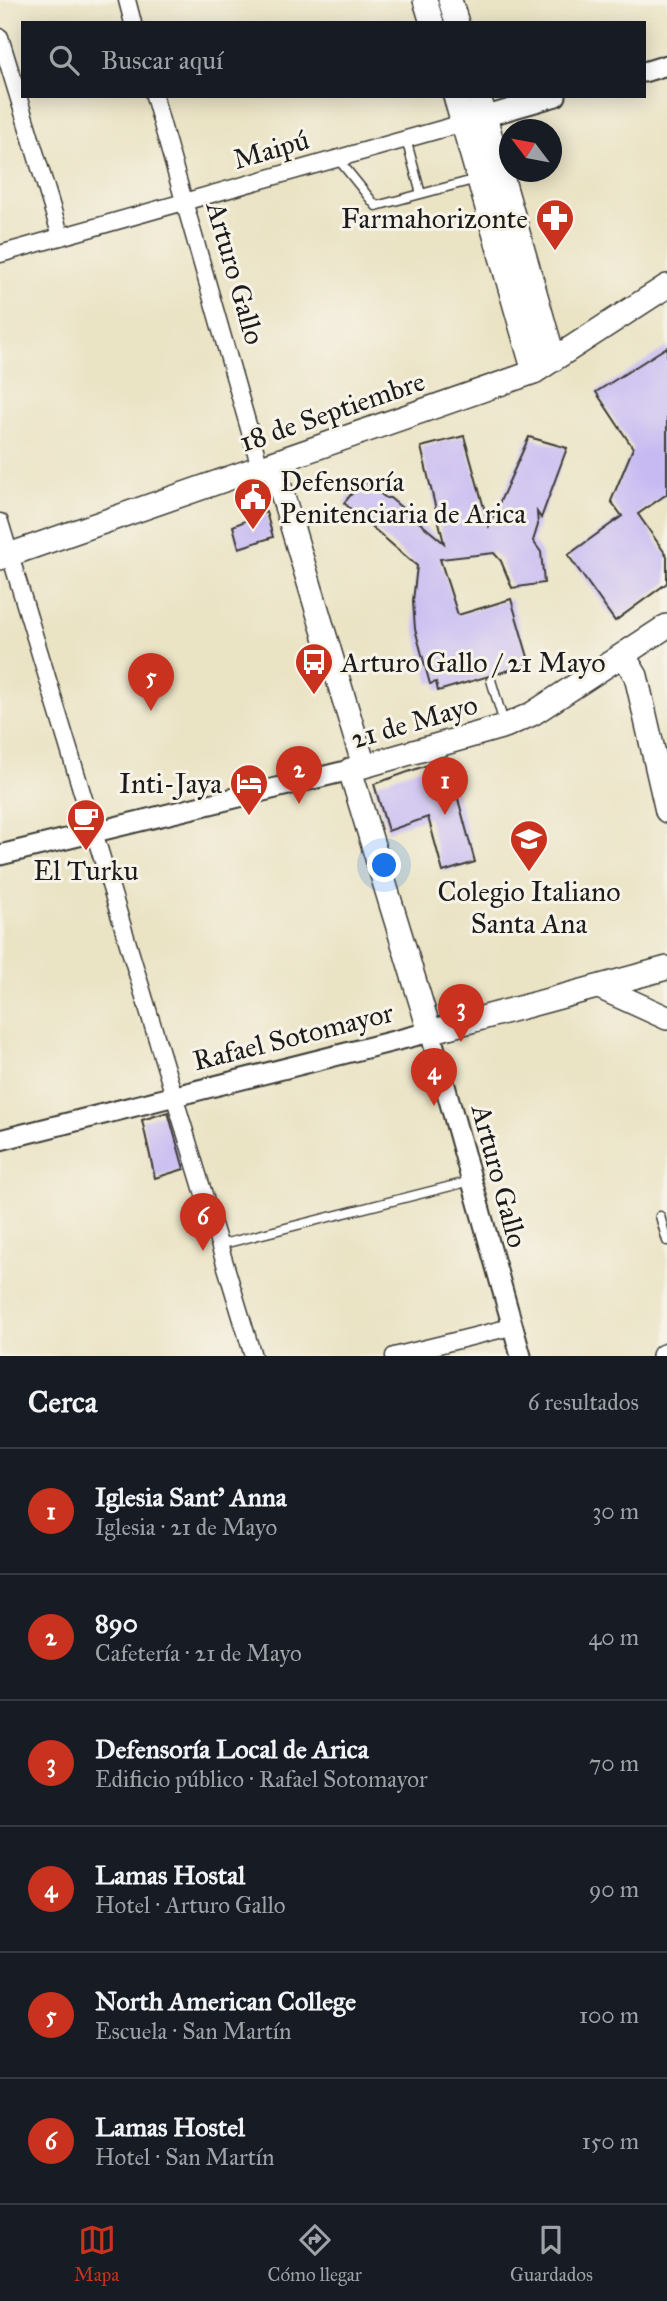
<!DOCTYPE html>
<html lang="es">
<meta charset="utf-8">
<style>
body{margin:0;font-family:"IM FELL Great Primer",serif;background:#242831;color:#f1f3f6}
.compass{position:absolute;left:499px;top:119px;width:63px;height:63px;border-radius:50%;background:#171b24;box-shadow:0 4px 18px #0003;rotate:302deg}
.you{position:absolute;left:385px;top:866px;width:24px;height:24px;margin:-18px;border:5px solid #fff;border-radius:50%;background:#1a73e8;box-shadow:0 0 0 10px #1a73e833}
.badge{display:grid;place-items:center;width:46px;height:46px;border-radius:50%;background:#c8321e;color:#fff;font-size:23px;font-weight:700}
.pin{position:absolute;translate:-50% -58px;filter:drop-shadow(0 2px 4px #0008)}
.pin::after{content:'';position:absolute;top:37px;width:24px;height:21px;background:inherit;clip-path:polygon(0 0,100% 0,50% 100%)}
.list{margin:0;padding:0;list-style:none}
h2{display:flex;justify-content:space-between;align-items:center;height:91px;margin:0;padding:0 28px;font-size:30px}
h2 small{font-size:23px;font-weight:400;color:#9ea1a6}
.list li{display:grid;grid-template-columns:46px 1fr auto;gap:21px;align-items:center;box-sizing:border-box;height:126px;padding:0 28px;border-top:2px solid #363941}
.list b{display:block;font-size:26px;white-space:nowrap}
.list p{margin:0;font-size:23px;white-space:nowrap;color:#9ea1a6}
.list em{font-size:23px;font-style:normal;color:#9ea1a6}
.icon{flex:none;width:38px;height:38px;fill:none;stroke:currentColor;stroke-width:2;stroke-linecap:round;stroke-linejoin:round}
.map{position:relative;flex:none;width:667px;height:1356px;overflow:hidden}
.search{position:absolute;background:#171b24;box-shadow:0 4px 18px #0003;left:21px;right:21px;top:21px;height:77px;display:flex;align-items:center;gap:18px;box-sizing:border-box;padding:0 24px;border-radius:0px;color:#9ea1a6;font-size:26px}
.sheet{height:847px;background:#171b24}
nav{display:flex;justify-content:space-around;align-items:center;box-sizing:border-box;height:98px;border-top:2px solid #363941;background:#171b24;font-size:19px;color:#9ea1a6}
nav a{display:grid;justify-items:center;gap:4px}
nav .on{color:#c8321e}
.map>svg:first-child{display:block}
.building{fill:#c7baf3}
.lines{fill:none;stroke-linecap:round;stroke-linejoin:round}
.service-casing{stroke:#3b3a35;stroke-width:11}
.minor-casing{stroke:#3b3a35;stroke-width:19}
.tertiary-casing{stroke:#3b3a35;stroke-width:23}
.secondary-casing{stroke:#3b3a35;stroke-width:26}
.service{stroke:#fff;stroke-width:8}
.minor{stroke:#fff;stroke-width:16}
.tertiary{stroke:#fff;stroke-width:19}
.secondary{stroke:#fff;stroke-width:23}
.labels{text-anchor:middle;stroke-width:6;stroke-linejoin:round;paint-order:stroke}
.street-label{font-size:28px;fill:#1c1c1c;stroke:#f7f3e8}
.poi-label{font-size:28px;fill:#1c1c1c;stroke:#f7f3e8;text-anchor:end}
</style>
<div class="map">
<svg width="667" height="1356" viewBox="0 0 667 1356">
<rect width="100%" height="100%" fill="#f7f3e8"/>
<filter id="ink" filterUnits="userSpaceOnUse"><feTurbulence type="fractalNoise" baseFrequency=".0143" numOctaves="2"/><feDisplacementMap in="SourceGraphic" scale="14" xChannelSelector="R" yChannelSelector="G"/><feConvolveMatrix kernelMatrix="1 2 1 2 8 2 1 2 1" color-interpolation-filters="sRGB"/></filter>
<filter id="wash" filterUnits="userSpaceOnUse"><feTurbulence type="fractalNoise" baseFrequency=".00686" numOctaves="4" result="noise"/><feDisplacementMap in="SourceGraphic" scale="28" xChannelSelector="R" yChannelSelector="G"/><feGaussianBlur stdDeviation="1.57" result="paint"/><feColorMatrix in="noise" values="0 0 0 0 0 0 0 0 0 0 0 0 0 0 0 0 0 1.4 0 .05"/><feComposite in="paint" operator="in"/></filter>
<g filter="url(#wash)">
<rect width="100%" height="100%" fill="#eae3c4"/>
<g id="blocks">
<path class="building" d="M667 347V494L638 514 667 556V583L615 621 568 555 622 516 611 501 633 448 596 392Z
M464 436 489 526 529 437 567 448 541 518 537 512 538 525 533 541 541 552 544 583 512 588 501 561 494 553 440 559 458 615 511 599 530 664 438 691 436 682 430 684 415 629 413 601 417 566 344 503 363 480 386 498H390L444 543 421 447Z
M266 512 273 537 239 548 233 526Z
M447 758 475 862 443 872 428 817 388 831 374 784Z
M168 1112 184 1169 155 1178 142 1120Z"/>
</g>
</g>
<g filter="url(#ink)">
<use href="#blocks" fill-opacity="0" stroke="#3b3a35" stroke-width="2"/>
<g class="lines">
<defs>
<path id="service" d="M406 139 421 194
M338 159 376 206 477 179
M491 680 504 723
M660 1216 667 1241
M219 1245 471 1181"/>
<path id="minor" d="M127 0 133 23
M0 37 61 237
M154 96 260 467
M0 254 463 123
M0 522 253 1356
M394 1356 511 1327"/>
<path id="tertiary" d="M644 72 667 65
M473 120 556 96
M0 855 350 770
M0 1140 430 1032 521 1356"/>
<path id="secondary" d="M425 0 432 23
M450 0 457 23
M455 96 534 372
M479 96 554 359
M273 463 364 766
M0 558 534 372 667 286
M667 626 532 714 505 726 350 770 430 1032 667 968
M624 656 636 676 667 811
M599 987 667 1018
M664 1356 667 1355"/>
</defs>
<use href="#service" class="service-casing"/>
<use href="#minor" class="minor-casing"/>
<use href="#tertiary" class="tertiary-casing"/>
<use href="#secondary" class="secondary-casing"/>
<use href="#service" class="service"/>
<use href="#minor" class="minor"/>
<use href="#tertiary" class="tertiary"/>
<use href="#secondary" class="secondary"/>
</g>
</g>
<defs>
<symbol id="pharmacy-pin" viewBox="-11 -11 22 30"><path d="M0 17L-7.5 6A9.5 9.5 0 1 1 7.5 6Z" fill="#c8321e" stroke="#f7f3e8"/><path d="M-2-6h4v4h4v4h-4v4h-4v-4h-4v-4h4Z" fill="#fff"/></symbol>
<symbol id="civic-pin" viewBox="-11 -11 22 30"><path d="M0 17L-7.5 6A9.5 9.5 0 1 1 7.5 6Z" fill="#c8321e" stroke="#f7f3e8"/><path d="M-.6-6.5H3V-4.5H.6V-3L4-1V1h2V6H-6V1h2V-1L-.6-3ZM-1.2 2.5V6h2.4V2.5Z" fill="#fff"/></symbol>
<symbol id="bus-pin" viewBox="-11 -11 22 30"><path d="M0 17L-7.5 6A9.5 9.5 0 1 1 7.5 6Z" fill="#c8321e" stroke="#f7f3e8"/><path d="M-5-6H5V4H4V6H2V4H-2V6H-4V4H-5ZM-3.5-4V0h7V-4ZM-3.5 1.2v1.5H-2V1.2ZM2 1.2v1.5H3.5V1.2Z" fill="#fff"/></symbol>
<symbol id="hotel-pin" viewBox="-11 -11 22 30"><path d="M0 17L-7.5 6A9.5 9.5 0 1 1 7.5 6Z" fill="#c8321e" stroke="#f7f3e8"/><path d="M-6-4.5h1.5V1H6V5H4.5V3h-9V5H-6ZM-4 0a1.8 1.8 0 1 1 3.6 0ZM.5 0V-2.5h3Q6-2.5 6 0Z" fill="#fff"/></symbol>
<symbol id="cafe-pin" viewBox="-11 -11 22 30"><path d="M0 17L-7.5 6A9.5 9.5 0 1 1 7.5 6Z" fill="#c8321e" stroke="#f7f3e8"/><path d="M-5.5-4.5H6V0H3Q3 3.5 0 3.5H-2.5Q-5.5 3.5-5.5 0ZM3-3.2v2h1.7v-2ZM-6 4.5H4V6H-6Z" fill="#fff"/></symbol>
<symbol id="school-pin" viewBox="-11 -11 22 30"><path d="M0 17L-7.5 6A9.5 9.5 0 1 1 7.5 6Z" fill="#c8321e" stroke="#f7f3e8"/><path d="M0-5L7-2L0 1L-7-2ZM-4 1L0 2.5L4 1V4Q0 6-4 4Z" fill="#fff"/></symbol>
</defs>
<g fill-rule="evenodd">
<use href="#pharmacy-pin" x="533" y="196" width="44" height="60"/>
<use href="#civic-pin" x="231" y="475" width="44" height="60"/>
<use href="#bus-pin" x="292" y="640" width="44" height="60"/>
<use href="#hotel-pin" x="227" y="761" width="44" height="60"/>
<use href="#cafe-pin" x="64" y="796" width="44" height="60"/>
<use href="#school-pin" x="507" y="817" width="44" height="60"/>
</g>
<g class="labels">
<g class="street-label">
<text transform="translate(271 149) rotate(-16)" y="10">Maipú</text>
<text transform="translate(236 273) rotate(74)" y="10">Arturo Gallo</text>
<text transform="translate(332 411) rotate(-19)" y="10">18 de Septiembre</text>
<text transform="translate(414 721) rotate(-16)" y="10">21 de Mayo</text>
<text transform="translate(293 1036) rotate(-14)" y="10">Rafael Sotomayor</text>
<text transform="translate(500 1176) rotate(75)" y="10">Arturo Gallo</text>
</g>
<g class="poi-label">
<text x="528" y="228">Farmahorizonte</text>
<text x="280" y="491" text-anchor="start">Defensoría<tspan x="280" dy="32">Penitenciaria de Arica</tspan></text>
<text x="341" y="672" text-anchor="start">Arturo Gallo / 21 Mayo</text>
<text x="222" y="793">Inti-Jaya</text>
<text x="86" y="880" text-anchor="middle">El Turku</text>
<text x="529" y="901" text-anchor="middle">Colegio Italiano<tspan x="529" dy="32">Santa Ana</tspan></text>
</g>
</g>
</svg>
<svg class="compass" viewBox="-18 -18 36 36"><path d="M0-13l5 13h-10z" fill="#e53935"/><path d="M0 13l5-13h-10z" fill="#9ea1a6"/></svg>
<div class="you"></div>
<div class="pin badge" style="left:445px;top:815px">1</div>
<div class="pin badge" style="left:299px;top:804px">2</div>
<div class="pin badge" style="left:461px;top:1042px">3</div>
<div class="pin badge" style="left:434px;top:1106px">4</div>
<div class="pin badge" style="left:151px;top:711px">5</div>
<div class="pin badge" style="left:203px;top:1251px">6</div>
<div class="search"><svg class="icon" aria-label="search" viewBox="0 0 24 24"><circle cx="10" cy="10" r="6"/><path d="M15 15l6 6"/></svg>Buscar aquí</div>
</div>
<section class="sheet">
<h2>Cerca<small>6 resultados</small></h2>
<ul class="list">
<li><span class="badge">1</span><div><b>Iglesia Sant' Anna</b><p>Iglesia · 21 de Mayo</p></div><em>30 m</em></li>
<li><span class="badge">2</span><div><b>890</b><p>Cafetería · 21 de Mayo</p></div><em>40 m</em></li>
<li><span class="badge">3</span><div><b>Defensoría Local de Arica</b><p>Edificio público · Rafael Sotomayor</p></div><em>70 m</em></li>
<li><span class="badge">4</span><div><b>Lamas Hostal</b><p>Hotel · Arturo Gallo</p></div><em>90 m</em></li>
<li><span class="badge">5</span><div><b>North American College</b><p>Escuela · San Martín</p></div><em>100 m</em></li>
<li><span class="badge">6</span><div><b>Lamas Hostel</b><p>Hotel · San Martín</p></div><em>150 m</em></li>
</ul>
</section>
<nav>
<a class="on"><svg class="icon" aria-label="map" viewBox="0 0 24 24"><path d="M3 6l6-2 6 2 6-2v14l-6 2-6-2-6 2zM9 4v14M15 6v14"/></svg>Mapa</a>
<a><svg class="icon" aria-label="directions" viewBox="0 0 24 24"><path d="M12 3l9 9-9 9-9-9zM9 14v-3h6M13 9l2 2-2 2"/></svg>Cómo llegar</a>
<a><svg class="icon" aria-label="saved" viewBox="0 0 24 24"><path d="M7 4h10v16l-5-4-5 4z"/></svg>Guardados</a>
</nav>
